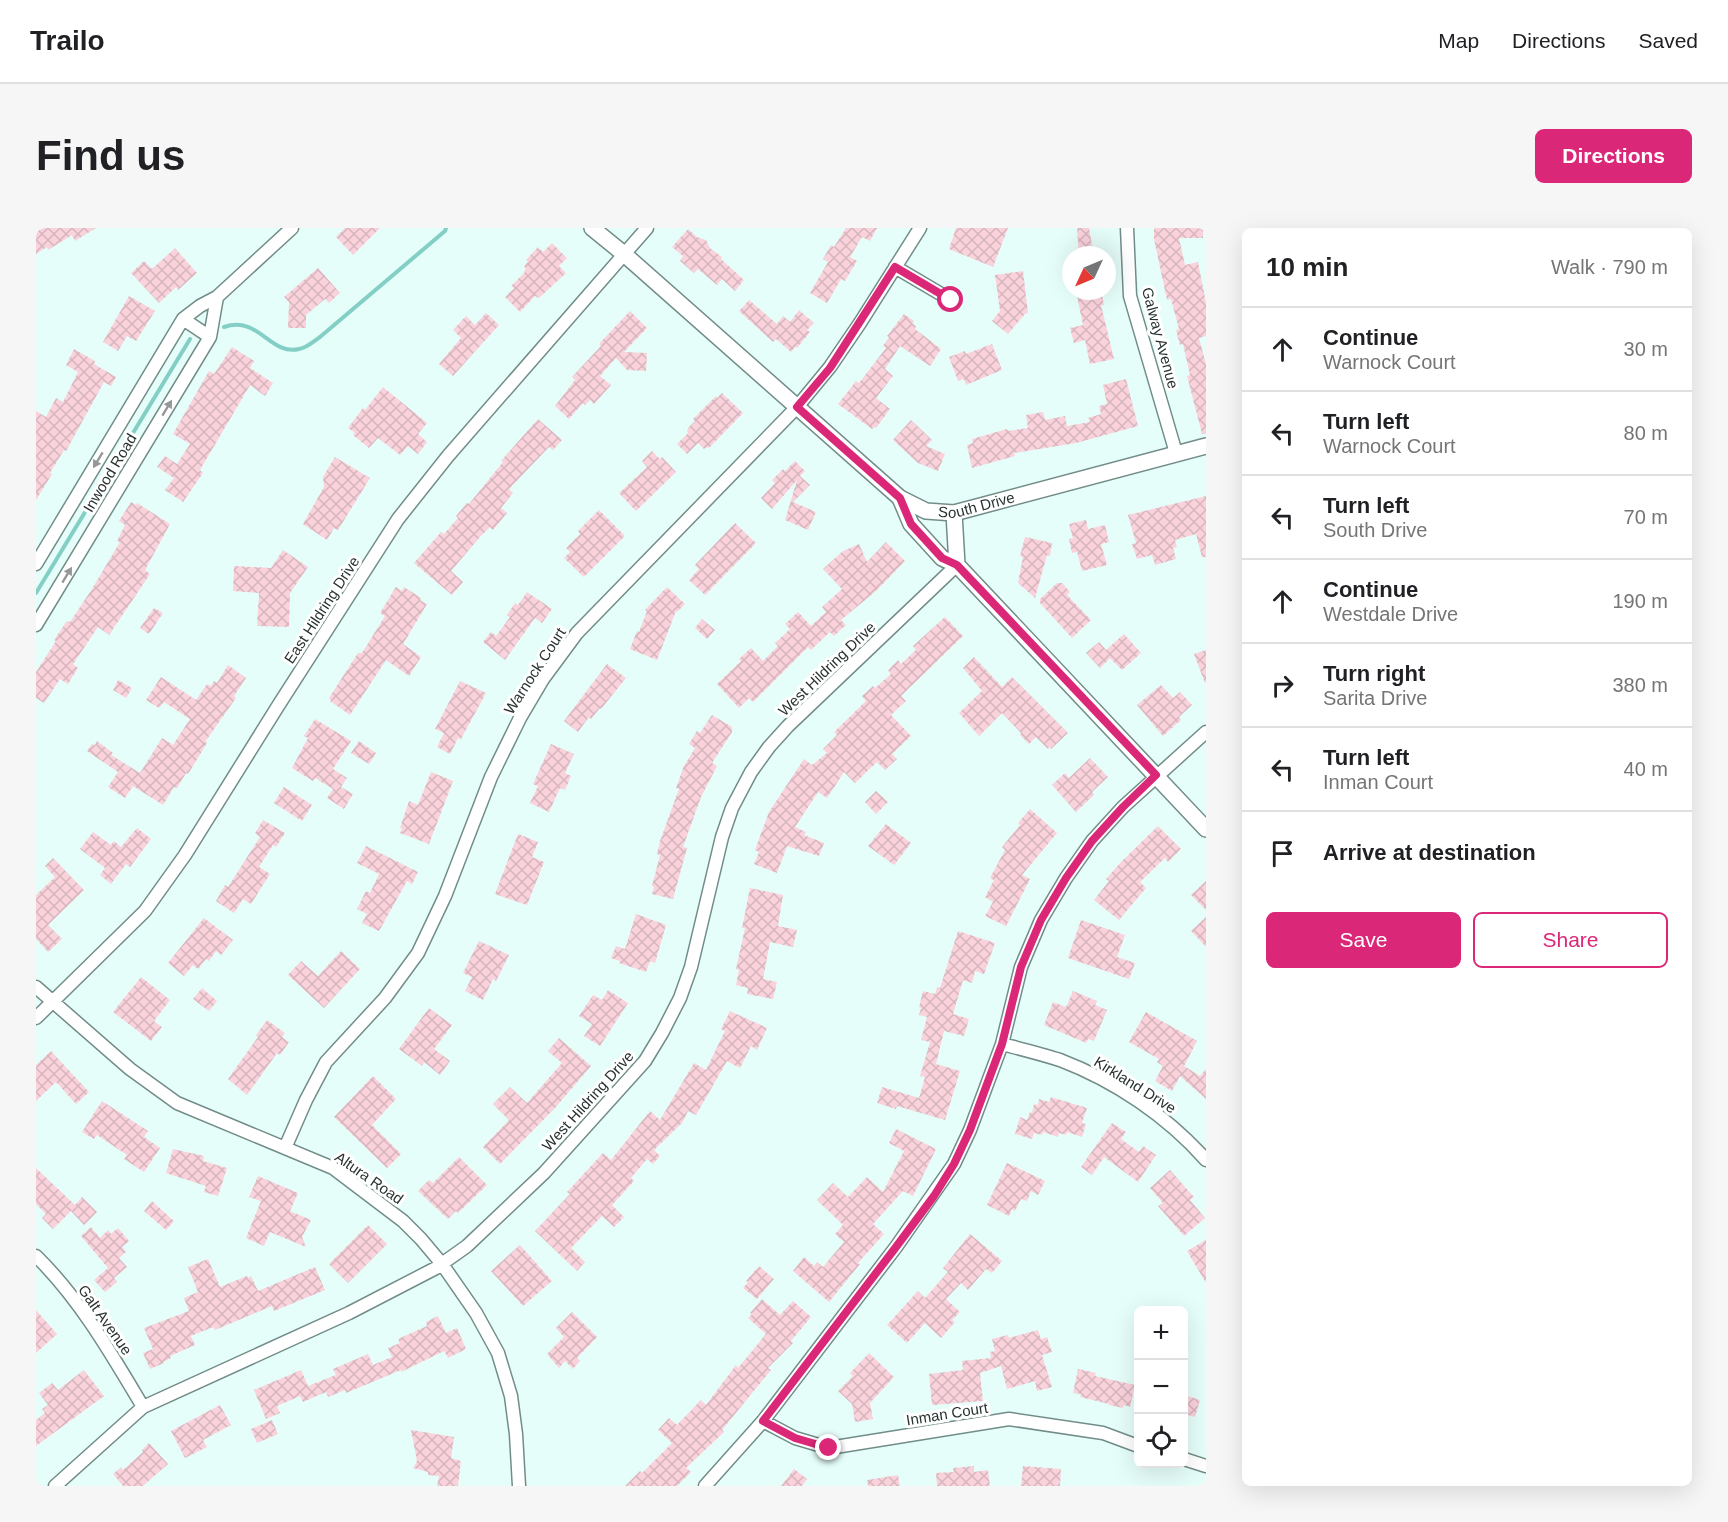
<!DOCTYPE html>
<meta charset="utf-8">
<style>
body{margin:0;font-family:Arial,sans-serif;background:#f6f6f6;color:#202124}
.controls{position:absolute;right:18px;bottom:18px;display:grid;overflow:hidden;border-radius:9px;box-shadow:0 6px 24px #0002}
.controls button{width:54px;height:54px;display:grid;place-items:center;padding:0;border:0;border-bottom:2px solid #e0e0e0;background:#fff;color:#202124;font:30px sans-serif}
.compass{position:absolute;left:1026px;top:18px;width:54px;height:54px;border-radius:50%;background:#fff;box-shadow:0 6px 24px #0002;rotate:226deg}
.stop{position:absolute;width:18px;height:18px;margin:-14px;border:4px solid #db2777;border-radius:50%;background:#fff}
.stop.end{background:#db2777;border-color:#fff;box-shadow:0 2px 6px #0008}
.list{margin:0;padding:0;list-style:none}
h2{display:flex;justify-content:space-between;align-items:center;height:78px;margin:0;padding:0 24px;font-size:26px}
h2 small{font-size:20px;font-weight:400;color:#757577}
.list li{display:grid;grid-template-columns:39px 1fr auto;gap:18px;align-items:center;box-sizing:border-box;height:84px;padding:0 24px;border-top:2px solid #e0e0e0}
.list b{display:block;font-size:22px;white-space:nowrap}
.list p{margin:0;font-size:20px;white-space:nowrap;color:#757577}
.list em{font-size:20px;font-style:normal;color:#757577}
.actions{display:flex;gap:12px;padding:18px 24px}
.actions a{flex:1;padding:14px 0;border:2px solid #db2777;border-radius:9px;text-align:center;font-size:21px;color:#db2777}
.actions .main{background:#db2777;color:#fff}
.icon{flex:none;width:33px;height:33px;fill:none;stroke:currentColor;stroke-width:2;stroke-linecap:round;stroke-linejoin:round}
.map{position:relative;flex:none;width:1170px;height:1258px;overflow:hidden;border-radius:9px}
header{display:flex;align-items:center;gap:36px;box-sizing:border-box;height:84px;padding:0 30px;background:#fff;border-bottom:2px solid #e0e0e0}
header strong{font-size:28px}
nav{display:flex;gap:33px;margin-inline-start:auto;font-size:21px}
.intro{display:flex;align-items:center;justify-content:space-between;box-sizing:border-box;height:144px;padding:0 36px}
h1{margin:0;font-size:42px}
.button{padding:15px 27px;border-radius:9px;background:#db2777;color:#fff;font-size:21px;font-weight:700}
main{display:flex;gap:36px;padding:0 36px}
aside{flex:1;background:#fff;border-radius:9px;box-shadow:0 6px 24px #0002}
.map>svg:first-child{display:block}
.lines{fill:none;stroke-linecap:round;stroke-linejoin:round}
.stream{stroke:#83cfc5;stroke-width:4}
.building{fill:url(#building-cross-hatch)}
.minor-casing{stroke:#728d89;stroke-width:15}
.tertiary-casing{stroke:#728d89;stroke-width:18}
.minor{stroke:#fff;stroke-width:12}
.tertiary{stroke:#fff;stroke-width:15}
.oneway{fill:#949998}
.route{stroke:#db2777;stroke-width:8}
.labels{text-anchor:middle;stroke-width:6;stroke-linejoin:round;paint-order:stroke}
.street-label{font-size:15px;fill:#283331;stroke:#fff}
</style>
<header>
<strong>Trailo</strong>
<nav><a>Map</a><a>Directions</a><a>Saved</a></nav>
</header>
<div class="intro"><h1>Find us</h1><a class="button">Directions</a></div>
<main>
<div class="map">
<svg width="1170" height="1258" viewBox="0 0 1170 1258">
<defs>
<pattern id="building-cross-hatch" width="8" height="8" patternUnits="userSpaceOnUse" patternTransform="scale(1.5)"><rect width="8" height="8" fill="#fad2dc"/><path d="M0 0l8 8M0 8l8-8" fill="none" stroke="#d6b5bd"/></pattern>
</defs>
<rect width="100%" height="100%" fill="#e6fefa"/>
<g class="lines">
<path class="stream" d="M188 99C223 87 234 128 263 121 271 120 278 113 284 109L409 3 410 0
M0 365 154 111"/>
</g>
<path class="building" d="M0 0H60L39 13 36 7 12 22 11 19 0 26Z
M309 0H344L317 27 300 9Z
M810 0H841L834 13 826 9 814 29 821 33 809 53 805 51 791 75 774 65 792 34 787 31 795 17 798 19Z
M920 0H972L957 39 913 21Z
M1041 0H1053L1058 27H1043Z
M1118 0H1167V10H1143L1149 37 1162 34 1170 75V108L1163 110 1170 136V206H1166L1151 148 1154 147 1147 116 1144 117 1140 102 1143 101 1135 71 1131 72 1118 11Z
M652 1 661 9 670 12 674 20 686 29 685 31 708 52 699 63 686 51 681 57 662 41 658 45 644 33 647 28 636 19Z
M516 15 531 30 523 38 530 45 503 70 499 68 484 84 469 69 478 60 475 58 489 44 488 43 490 41 488 38 492 34 490 32 502 19 507 24Z
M139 20 161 45 142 62 140 59 123 75 95 45 108 33 116 41Z
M282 40 304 65 293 75 289 71 270 87V100H252L253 74 248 69Z
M987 43 992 85 989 86 972 106 956 93 964 83 959 47Z
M1040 63H1065L1068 77H1065L1078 131 1054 136 1049 112 1038 115 1034 100 1047 97Z
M93 68 119 83 100 113 91 108 82 123 67 114Z
M713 72 741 96 747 88 754 94 763 82 778 95 771 102 774 104 761 120 759 119 755 124 740 111 737 114 703 83Z
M594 83 611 100 588 124 611 125 610 143 591 142 580 130 564 148 575 157 558 176 554 172 549 177 547 175 533 191 519 178 539 152 536 149 565 118 563 116Z
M450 85 463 97 417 148 403 136 425 110 417 102 430 88 439 97Z
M868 86 878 93 876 95 880 98 879 101 905 121 894 138 864 118 849 141 857 148 840 170 854 181 840 200 838 199 836 201 802 176 820 153 823 155 850 120 847 118 853 109 851 108Z
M956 116 966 142 930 157 928 151 922 153 913 129 929 123 930 126Z
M196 119 218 133 214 140 237 155 229 168 214 157 164 242 167 245 147 274 129 262 138 250 121 239 129 228 141 236 154 216 137 206 173 143 178 146Z
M38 121 59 133 58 136 80 149 75 158 68 154 30 223 28 222 14 245 16 246 0 272V183L10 189 20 170 27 174 42 144 30 137Z
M1090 151 1102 198 1040 215 978 225 979 228 936 240 931 217 937 215 936 211 971 201 972 203 992 200 990 187 1007 184 1009 192 1029 188 1031 198 1054 194 1052 190 1065 186 1063 178 1071 176 1067 157Z
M347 159 391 195 382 206 391 214 382 226 372 218 364 227 342 210 333 220 317 207 319 205 312 200 327 180 329 182Z
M686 165 707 185 673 220 671 219 668 221 662 215 651 226 641 216 652 205 651 203 653 199 659 193 657 191 680 168 681 170Z
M502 191 526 212 517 222 513 219 473 261 477 265 465 280 471 285 457 302 454 299 444 309 415 343 427 354 416 367 378 335 405 304 408 306 422 290 420 288 431 275 433 276 467 234 465 233Z
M875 192 896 212 890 218 909 226 902 243 882 235 857 212Z
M616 223 624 231 626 229 640 244 600 283 583 265 611 239 606 233Z
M299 229 334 250 302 302 298 300 291 312 267 296 288 259 287 249Z
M759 233 769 243 764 248 774 257 757 274 780 284 772 302 749 292 761 252 736 281 725 270 739 255 736 252 747 241 749 243Z
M1170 268V329H1166L1160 306 1139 312 1141 319 1137 320 1140 331 1119 337 1116 327 1101 331 1096 316 1100 315 1092 287Z
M95 274 100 277 101 275 134 296 109 342 114 346 73 407 62 399 37 436 42 440 32 456 24 451 8 475 0 470V444L20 413 18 412 31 393 34 394 56 361 84 314 81 313 89 297 83 293Z
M563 282 589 308 548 349 528 330 534 324 530 320 544 306 542 303Z
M1050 292 1052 301 1069 297 1073 314 1065 316 1071 337 1046 343 1041 324 1036 325 1033 311 1037 310 1033 296Z
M699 295 720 315 669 367 653 352 663 341 659 337Z
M989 309 1016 315 1014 328 1011 327 999 370 982 355 987 329 984 328Z
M850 314 869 333 840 363 805 392 810 397 798 408 794 404 775 422 772 419 717 474 713 470 703 480 681 456 705 433 703 431 715 420 727 433 742 418 739 415 754 401 749 396 762 384 775 398 790 384 786 379 806 361 787 341 807 323 823 316 831 334Z
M247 322 272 339 254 365 253 399 221 398 223 365 197 363 198 338 235 340Z
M1021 355H1026L1034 364 1031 367 1055 392 1036 410 1004 375V371Z
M360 359 366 363 368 359 385 370 384 372 391 376 367 416 385 429 373 448 350 432 314 487 294 473 295 472 293 470 322 425H326L349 388 344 385Z
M631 359 649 376 641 384 640 383 621 432 594 421 601 403 603 404 611 383 609 382Z
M491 364 516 381 506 395 499 390 469 432 447 414 455 404 460 408 474 389 471 387 479 375 482 377Z
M118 380 127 385 113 406 104 400Z
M909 389 927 408 865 468 870 473 855 487 875 508 856 526 861 531 849 542 841 534 819 555 808 544 791 570 782 564 759 599 770 604 768 607 788 615 783 628 751 618 741 645 718 636 723 624 719 622 733 584 768 531 776 537 791 525 787 521 801 507 798 504 830 473 826 468 837 458 839 460 855 446 852 442 862 432 865 436 880 422 877 418Z
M666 391 679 402 671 411 659 400Z
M1088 406 1105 425 1086 442 1074 430 1064 440 1050 425 1063 414 1070 422Z
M1170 422V455H1169L1158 426Z
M938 429 966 459 976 449 1032 505 1015 521 1013 519 1012 521 1000 509 993 516 984 507 985 505 966 485 943 508 923 485 946 463 927 440Z
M571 436 590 450 565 481 564 480 555 491 553 489 542 504 528 493Z
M192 437 210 450 198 468 200 470 169 514 171 515 152 546 150 545 141 560 138 559 127 577 97 558 89 570 72 559 82 544 51 523 56 516 59 517 61 513 77 525 75 527 104 545 126 510 137 517 154 491 128 474 123 480 110 472 125 449 160 472 171 456 175 458 178 453 181 455Z
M82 452 96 460 90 470 77 462Z
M424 453 450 465 425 511 422 510 414 526 401 519 408 505 399 501Z
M1125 457 1137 470 1144 464 1156 477 1143 489 1145 492 1127 508 1101 477Z
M676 487 696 499V504L676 535 681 538 665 569 647 619 651 620 637 671 616 666 618 659 616 658 624 627 621 626 624 613 643 561 640 560 648 538 659 520 653 516 661 503 664 505Z
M279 491 315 513 297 541 311 550 305 559 317 566 308 581 291 570 297 561 279 550 277 553 256 540 272 510 268 508Z
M323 513 340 525 333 536 315 525Z
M515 516 538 526 529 545 535 548 529 562 524 560 513 584 494 575 502 558 497 556Z
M1054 530 1072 549 1056 564 1058 567 1040 584 1016 557 1029 545 1033 550Z
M395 544 417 553 393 616 364 605 366 600H364L373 573 382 577Z
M248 559 276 577 266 593 238 575Z
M840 563 852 574 840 586 829 574Z
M994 581 1021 605 986 647 994 651 970 698 949 688 957 674 949 669 958 652 954 650 969 622 966 619 984 597 982 595Z
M227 592 249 605 240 619 237 617 223 639 234 646 215 676 207 671 198 685 180 673 189 657 192 659 224 609 219 605Z
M850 596 875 615 858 637 832 618Z
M1122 598 1145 621 1132 634 1129 630 1104 654 1110 660 1083 692 1058 672 1073 653 1070 651 1085 634Z
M101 600 115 611 94 639 90 636 75 656 64 647 69 640 44 621 57 604 75 617 78 613 85 619Z
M482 606 502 614 496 629 508 634 491 677 459 666Z
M330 618 382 644 376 656 371 653 343 703 326 695 331 686 321 681 330 663 334 665 343 646 321 635Z
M17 630 48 662 12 697 26 711 12 724 0 711V667L19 649 9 638Z
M1170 653V682L1155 667Z
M714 660 747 667 742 698 761 702 757 719 734 714 727 751 741 754 737 771 711 766 712 760 700 757 703 742 700 741 709 700H706Z
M600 686 630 697 619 735 614 733 610 744 583 735 584 733 575 730 580 718 589 721Z
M1170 689V719L1155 703Z
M168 690 197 712 185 727 180 723 173 733 170 731 162 741 157 737 148 748 132 735Z
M1045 692 1089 707 1081 729 1099 735 1093 751 1032 730Z
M922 703 959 715 948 746 939 743 936 755 927 752 917 786 933 791 928 808 908 803 900 836 924 843 909 892 861 878 860 881 841 875 846 859 883 870 889 849 884 848 894 814 885 812 891 789 883 787 885 780 883 779 887 763 899 766 901 759 904 760Z
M443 713 473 727 460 753 457 751 447 772 429 763 436 749 427 745Z
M305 723 324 741 288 780 252 747 265 733 282 748Z
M105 749 134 772 118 793 126 799 115 813 77 784Z
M166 760 181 773 173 783 157 771Z
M572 762 592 775 564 818 548 808 556 796 543 788 557 767 566 772Z
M1037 763 1061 773 1059 777 1071 782 1058 813 1052 811 1050 815 1008 797 1017 774 1030 779Z
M393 780 416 797 398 821 414 833 404 847 388 834 386 838 363 821Z
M694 783 731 800 721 822 715 818 704 840 691 833 660 887 652 883 646 895 618 922 624 928 617 936 611 931 595 950 598 953 576 977 588 989 578 999 566 988 535 1020 549 1034 541 1043 499 1003 534 966 531 964 567 925 575 932 614 883 624 892 658 835 670 842 689 803 685 801Z
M1110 784 1161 813 1148 838 1164 848 1170 841V871L1144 848 1136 863 1119 853 1127 838 1121 834 1123 831 1093 814Z
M231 792 249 805 246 809 253 814 244 827 241 825 211 867 192 851 222 809 220 807Z
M523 810 555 838 519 880 464 936 447 919 473 892 457 876 474 859 491 875 526 835 512 823Z
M15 823 53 864 40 876 20 854 0 873V837Z
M337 848 360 871 336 897 365 926 351 940 298 889Z
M1015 869 1051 880 1046 895 1050 896 1046 909 1031 904 1030 907 1023 905 1022 909 1007 904 1006 907 998 905 996 911 979 906 984 889 991 892 994 884 996 885 998 876 1002 877 1003 871 1013 874Z
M66 873 112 903 108 909 124 920 108 944 88 931 91 927 61 907 58 911 46 904Z
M1076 895 1090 904 1085 911 1103 924 1107 918 1120 927 1102 954 1068 929 1056 947 1045 939Z
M860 901 900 921 877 968 867 963 837 996 848 1006 822 1035 824 1036 793 1074 757 1043 768 1029 778 1038 781 1034 787 1039 808 1014 799 1006 807 997 781 972 797 955 812 969 831 949 847 964 868 923 853 915Z
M137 921 168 928 167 933 191 940 182 968 168 964 170 958 130 945Z
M423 929 451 957 422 985 420 983 412 991 382 963 393 952 397 955Z
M971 935 1009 953 1002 967 995 963 991 973 985 971 979 983 976 981 973 988 951 977Z
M0 940 39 977 46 969 61 984 48 997 35 983 17 1001 6 990 10 986 0 976Z
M1134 942 1158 969 1154 972 1169 990 1148 1008 1122 978 1127 975 1114 960Z
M222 948 262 965 254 983 275 992 266 1009 270 1019 234 1004 228 1018 210 1010 225 973 213 969Z
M116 973 138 993 130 1002 108 983Z
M332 997 351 1016 312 1055 293 1036Z
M55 999 64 1010 72 1002 75 1006 82 1000 93 1013 86 1019 90 1024 83 1030 91 1039 78 1050 81 1054 69 1064 58 1052 72 1040 45 1008Z
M934 1006 966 1033 956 1045 950 1041 932 1062 925 1055 910 1071 924 1084 916 1092 919 1094 905 1110 889 1095 871 1115 851 1097 882 1063 889 1070 912 1044 907 1040Z
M1170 1012V1055L1151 1023Z
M484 1017 516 1053 487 1078 455 1043Z
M172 1031 184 1059 211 1048 212 1050 215 1048 222 1063 279 1039 289 1062 238 1083 236 1078 179 1102 177 1099 155 1108 159 1117 134 1128 135 1130 127 1134 128 1135 114 1141 107 1125 117 1121 108 1100 153 1083 148 1070 162 1064 152 1039Z
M723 1038 738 1051 721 1071 707 1060 712 1054 710 1053Z
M726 1071 744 1087 757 1073 775 1089 755 1113 757 1115 732 1140 735 1142 686 1202 688 1204 650 1240 655 1244 641 1258H589L604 1243 606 1245 636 1215 622 1202 633 1190 641 1197 665 1172 670 1177 700 1137 702 1140 730 1106 712 1090 716 1086 714 1085Z
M0 1082 21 1106 0 1125Z
M536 1084 561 1109 541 1130 544 1133 537 1141 529 1133 523 1140 511 1126 528 1109 520 1100Z
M402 1088 410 1105 421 1100 430 1121 412 1130 408 1123 365 1144V1142L310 1165 309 1162 292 1169 290 1164 267 1174 264 1168 241 1178 244 1185 230 1191 218 1162 265 1142 272 1158 300 1147 297 1141 332 1126 337 1137 356 1129 352 1120 364 1115 362 1111 391 1098 390 1094Z
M1002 1102 1005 1111 1011 1109 1016 1124 1006 1127 1016 1159 1001 1163 999 1153 971 1161 965 1138 944 1145 947 1173 896 1177 893 1146 927 1142 926 1133 955 1130 954 1124 959 1123 956 1111 972 1107 973 1110Z
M833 1125 858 1149 834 1175 837 1191 819 1194 816 1176 802 1163 817 1148 814 1145Z
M1042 1141 1060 1145 1059 1148 1099 1157 1094 1179 1088 1177 1087 1180 1073 1177V1176L1044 1169 1045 1166 1037 1165Z
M48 1142 68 1168 0 1218V1192L9 1185 6 1181 12 1177 3 1165 16 1155 22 1162Z
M1148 1167 1164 1172 1159 1189 1148 1186Z
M184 1177 195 1197 167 1212 171 1219 149 1230 135 1203Z
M236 1192 242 1206 221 1215 215 1201Z
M375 1202 418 1209 415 1230 425 1233 422 1258H401L403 1248 392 1247V1244L377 1240 381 1233Z
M113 1215 132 1236 107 1258H87L77 1246 85 1239 87 1242 107 1224 106 1222Z
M938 1238V1244L952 1242 954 1258H901L900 1245 918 1244 917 1240Z
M987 1238 1025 1241 1024 1258H985Z
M758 1241 771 1251 766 1258H745Z
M862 1247 864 1258H832L831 1252Z"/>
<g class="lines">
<defs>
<path id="minor" d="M1091 0 1094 68 1140 225
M859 39 915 72
M147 91 174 109
M0 336 147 91 164 78 181 69 256 0
M0 397 174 109 181 69
M0 759 94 841 141 875 297 940 367 993 385 1011 406 1036 440 1085 462 1125 475 1168 480 1206 483 1258
M0 790 109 683 149 627 242 478 362 291 412 228 611 0
M966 816C985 821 1005 826 1024 832 1079 853 1131 888 1170 932
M249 920 270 872 290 834 349 770 382 725 409 668 455 549 484 490 507 451 541 405 761 179 794 139 824 95 884 0
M0 1028C44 1071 76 1127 107 1179
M727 1193 759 1210 793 1220 973 1191 1067 1205 1102 1218
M1148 1231 1170 1238
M19 1258 107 1179 313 1085 400 1040 431 1018 508 945 609 833 626 805 644 770 655 739 686 609 696 580 715 544 733 519 752 498 921 337
M669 1258 727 1193 860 1019 918 936 934 902 966 816 985 739 1005 692 1030 650 1056 613 1087 579 1170 504"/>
<g id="tertiary">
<path id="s1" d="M556 0 588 26 864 270 890 283 918 285 1170 218"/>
<path d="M864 270 875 296 906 330 921 337"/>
<path d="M918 285 921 337 1170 601"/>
</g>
</defs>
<use href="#minor" class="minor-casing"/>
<use href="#tertiary" class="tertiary-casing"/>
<use href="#minor" class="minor"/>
<use href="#tertiary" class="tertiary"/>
</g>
<defs><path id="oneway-solid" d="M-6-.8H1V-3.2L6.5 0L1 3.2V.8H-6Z" transform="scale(1.5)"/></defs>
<g class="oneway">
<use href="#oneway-solid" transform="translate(131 180) rotate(-59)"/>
<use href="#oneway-solid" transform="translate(62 232) rotate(121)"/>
<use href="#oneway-solid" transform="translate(31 347) rotate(-59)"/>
</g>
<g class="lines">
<path class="route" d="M793 1220 759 1210 727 1193 860 1019 898 968 918 936 934 902 966 816 985 739 1005 692 1030 650 1056 613 1087 579 1120 547 921 337 906 330 875 296 864 270 761 179 794 140 859 39 915 72"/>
</g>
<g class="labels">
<g class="street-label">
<text transform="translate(1124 110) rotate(75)" y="5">Galway Avenue</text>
<text transform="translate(74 245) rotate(-59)" y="5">Inwood Road</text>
<text dy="5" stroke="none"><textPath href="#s1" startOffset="490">South Drive</textPath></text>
<text transform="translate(286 382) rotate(-57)" y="5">East Hildring Drive</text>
<text transform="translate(791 441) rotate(-44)" y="5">West Hildring Drive</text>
<text transform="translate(499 443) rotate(-57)" y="5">Warnock Court</text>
<text transform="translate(1099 857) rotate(32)" y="5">Kirkland Drive</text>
<text transform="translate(552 873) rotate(-48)" y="5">West Hildring Drive</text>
<text transform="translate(333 950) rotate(35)" y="5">Altura Road</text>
<text transform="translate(69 1092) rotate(55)" y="5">Galt Avenue</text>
<text transform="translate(911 1186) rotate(-9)" y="5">Inman Court</text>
</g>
</g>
</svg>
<div class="controls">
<button>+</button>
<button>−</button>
<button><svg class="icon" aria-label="locate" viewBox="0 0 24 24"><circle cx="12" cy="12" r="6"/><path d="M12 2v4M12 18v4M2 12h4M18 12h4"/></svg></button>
</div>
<svg class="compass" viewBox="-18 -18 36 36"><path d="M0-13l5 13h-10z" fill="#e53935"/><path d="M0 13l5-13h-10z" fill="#757577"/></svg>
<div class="stop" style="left:915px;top:72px"></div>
<div class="stop end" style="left:793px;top:1220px"></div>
</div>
<aside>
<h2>10 min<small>Walk · 790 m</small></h2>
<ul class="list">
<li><svg class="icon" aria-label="ahead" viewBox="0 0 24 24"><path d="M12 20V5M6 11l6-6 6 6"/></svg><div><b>Continue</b><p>Warnock Court</p></div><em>30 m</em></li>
<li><svg class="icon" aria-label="left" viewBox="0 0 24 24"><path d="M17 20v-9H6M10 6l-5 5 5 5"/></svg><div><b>Turn left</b><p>Warnock Court</p></div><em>80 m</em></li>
<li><svg class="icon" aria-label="left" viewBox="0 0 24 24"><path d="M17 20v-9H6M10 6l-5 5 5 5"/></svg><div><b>Turn left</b><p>South Drive</p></div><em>70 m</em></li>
<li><svg class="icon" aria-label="ahead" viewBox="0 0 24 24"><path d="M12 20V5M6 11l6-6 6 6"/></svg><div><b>Continue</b><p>Westdale Drive</p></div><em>190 m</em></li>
<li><svg class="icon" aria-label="right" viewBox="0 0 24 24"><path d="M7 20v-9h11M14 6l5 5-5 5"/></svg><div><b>Turn right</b><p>Sarita Drive</p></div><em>380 m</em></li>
<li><svg class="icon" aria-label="left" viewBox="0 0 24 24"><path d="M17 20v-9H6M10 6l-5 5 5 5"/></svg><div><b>Turn left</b><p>Inman Court</p></div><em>40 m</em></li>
<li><svg class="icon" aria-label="arrive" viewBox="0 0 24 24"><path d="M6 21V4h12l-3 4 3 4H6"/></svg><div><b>Arrive at destination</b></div></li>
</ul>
<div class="actions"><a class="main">Save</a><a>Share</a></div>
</aside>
</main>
